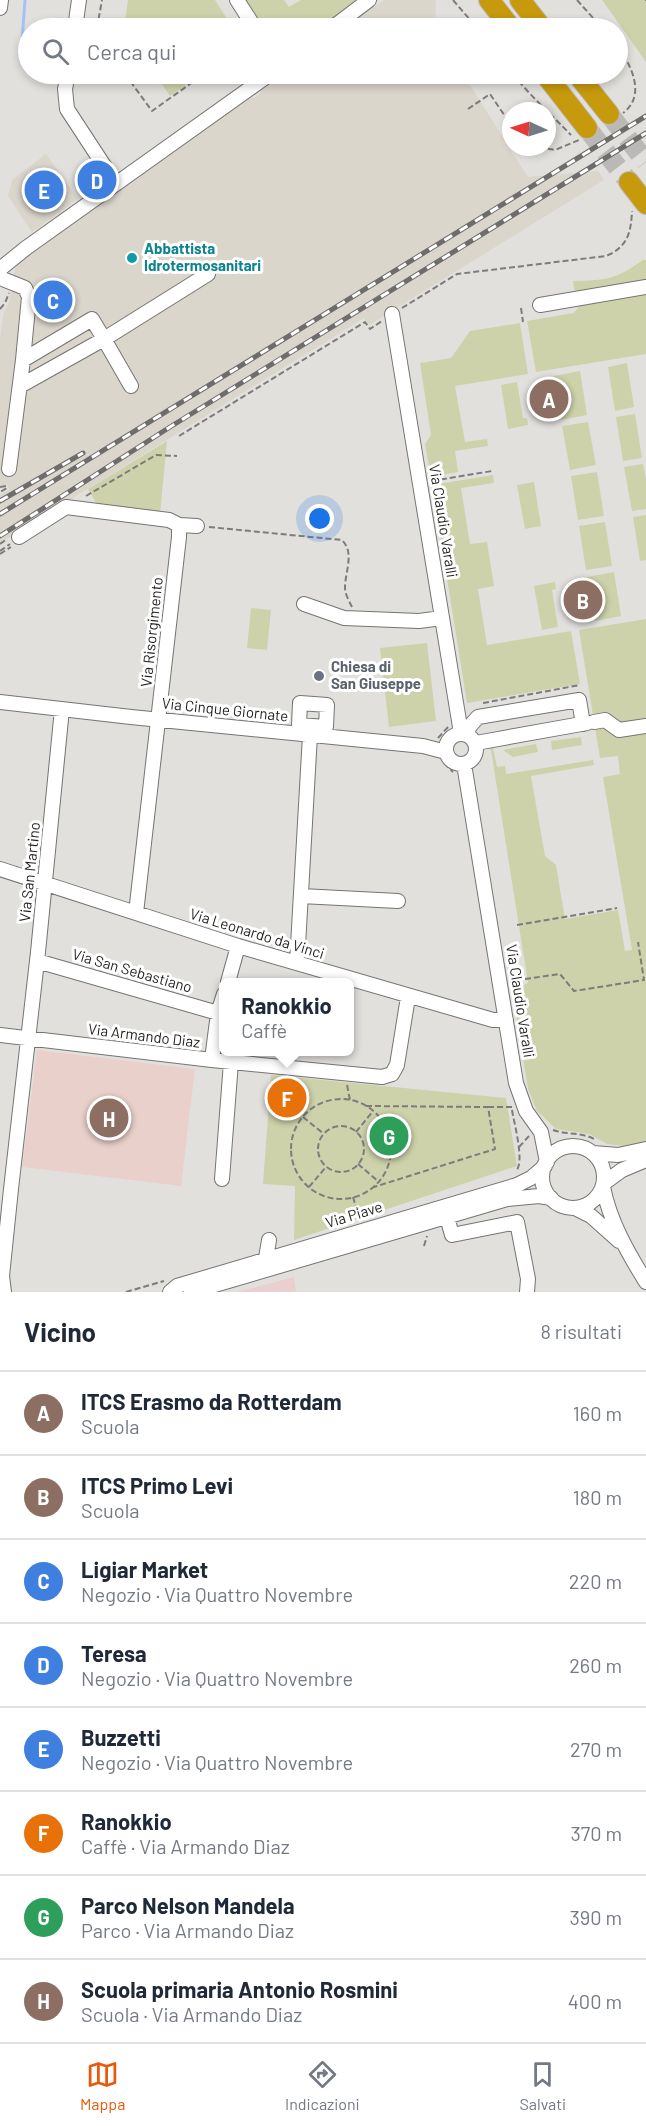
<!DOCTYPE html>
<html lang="it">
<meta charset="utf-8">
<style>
body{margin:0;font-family:Barlow,sans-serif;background:#f6f6f7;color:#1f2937}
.compass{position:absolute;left:502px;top:102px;width:54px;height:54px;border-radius:50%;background:#fff;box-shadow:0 3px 9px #0003;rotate:274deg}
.you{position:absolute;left:320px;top:519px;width:21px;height:21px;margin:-15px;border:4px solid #fff;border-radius:50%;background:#1a73e8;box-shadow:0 0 0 9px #1a73e833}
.badge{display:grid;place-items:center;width:39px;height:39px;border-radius:50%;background:#ea580c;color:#fff;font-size:20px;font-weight:700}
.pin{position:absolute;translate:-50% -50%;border:3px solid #fff;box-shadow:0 2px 6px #0006}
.popup{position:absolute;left:219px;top:978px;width:135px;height:78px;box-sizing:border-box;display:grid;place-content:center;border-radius:9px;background:#fff;filter:drop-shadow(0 2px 4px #0005);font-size:20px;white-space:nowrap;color:#747a83}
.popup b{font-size:22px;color:#1f2937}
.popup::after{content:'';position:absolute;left:50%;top:100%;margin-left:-12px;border:12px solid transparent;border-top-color:#fff}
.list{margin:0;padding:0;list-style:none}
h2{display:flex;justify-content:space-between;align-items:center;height:78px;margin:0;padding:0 24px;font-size:26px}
h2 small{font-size:20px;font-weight:400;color:#747a83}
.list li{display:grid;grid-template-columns:39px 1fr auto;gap:18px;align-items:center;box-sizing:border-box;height:84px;padding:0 24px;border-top:2px solid #e0e1e3}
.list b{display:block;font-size:22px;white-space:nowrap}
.list p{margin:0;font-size:20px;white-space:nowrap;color:#747a83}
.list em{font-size:20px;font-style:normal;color:#747a83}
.icon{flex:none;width:33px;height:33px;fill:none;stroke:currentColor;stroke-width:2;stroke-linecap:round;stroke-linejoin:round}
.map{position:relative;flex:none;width:646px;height:1292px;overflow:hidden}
.search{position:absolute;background:#fff;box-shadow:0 3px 9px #0003;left:18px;right:18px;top:18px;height:66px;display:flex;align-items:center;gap:15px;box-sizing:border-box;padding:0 21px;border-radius:33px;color:#747a83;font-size:22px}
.sheet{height:750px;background:#fff}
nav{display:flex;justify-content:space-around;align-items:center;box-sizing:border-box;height:84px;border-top:2px solid #e0e1e3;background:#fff;font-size:16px;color:#747a83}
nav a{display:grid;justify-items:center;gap:3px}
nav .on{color:#ea580c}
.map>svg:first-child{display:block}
.built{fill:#dad6cc}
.education{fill:#ead0ca}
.medical{fill:#eacfce}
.green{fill:#ced2ab}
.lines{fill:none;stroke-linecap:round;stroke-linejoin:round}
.stream{stroke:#a0c5f5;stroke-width:3}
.highway-tunnel{stroke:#bbb9b7;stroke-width:20;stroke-dasharray:20 10;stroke-linecap:butt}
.minor-casing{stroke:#757471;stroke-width:16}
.highway-casing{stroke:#bcbcbc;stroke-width:22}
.path{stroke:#7d7c7a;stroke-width:2;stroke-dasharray:6 3;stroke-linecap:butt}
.minor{stroke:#fff;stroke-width:14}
.highway{stroke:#c69a0c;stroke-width:20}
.rail-casing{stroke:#6e6d6b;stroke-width:5}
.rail{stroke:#fff;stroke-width:3;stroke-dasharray:9;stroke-linecap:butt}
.culture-dot{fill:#0f9aa8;stroke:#fff;stroke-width:2}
.worship-dot{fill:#6b7280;stroke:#fff;stroke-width:2}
.labels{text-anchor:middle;stroke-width:6;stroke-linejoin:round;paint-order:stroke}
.culture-label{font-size:15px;font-weight:bold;fill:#0d838f;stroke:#fff;text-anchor:start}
.street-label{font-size:15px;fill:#201f1e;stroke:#fff}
.worship-label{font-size:15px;font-weight:bold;fill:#5b616d;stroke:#fff;text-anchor:start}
</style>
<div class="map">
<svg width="646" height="1292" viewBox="0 0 646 1292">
<rect width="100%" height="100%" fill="#e2e0dd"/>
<path class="built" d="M384 0H436L435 28H345Z
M283 74H463L528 177 598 171 604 180 369 325 364 318 0 543V495L10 489 7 485H0V339L3 315 9 302 16 264 251 97 254 98 260 94V90L274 80 277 81 283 77Z
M46 154 78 199 32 232 8 196 12 180Z"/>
<path class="education" d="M37 1050 195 1069 181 1186 22 1167Z"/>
<path class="medical" d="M294 1277 296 1292H238Z"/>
<path class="green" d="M128 0H215L233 28H124Z
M245 0H284L289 7 301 0H363L326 28H263Z
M602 0H646V62Z
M155 74H201L170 96Z
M643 260H646V354L536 372 527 321 574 313 582 302 581 294 574 289 573 281C607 280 615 280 643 260Z
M520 323 528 374 455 386 465 442 487 439 488 446 455 451 458 472 431 477 425 444 431 435 420 363 451 358 470 331Z
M627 363 634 407 615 411 608 367Z
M580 371 587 415 561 420 554 376Z
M517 382 523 418H527L528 425 508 429 501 385Z
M635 414 642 458 623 461 616 417Z
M588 422 596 465 570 470 562 426Z
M167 441 160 514 98 506 88 489Z
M643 464 646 479V509L632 511 624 467Z
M597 472 604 516 578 520 571 476Z
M493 475 494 483 461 488 470 544 487 542 494 586 478 589 487 645 571 631 580 684 467 703 432 485Z
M534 482 541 526 525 529 517 485Z
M646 515V560L640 561 633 517Z
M605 522 612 566 586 570 579 526Z
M614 572 621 616 595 621 587 577Z
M555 582 556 589 552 590 558 627 542 630 534 586Z
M251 608 271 610 267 650 247 648Z
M646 619V1141L624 1146 607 1144 589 1134 556 1129 537 1111 528 1089 514 1001 525 984 528 983 491 750 487 747 492 743 497 767 505 766 506 774 593 760 594 765 531 776 545 856 556 865 565 919 618 910 625 951 632 950 603 777 620 774 618 756 600 758 579 630Z
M427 643 436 721 389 727 380 648Z
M581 737 582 745 552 750 551 741Z
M536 744 538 752 513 757 503 750Z
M271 1075 506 1098 517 1166 294 1240 295 1186 263 1184Z"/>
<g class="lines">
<path class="stream" d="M21 55 25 0"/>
<path class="highway-tunnel" d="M609 114 646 162
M587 128 629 182"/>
<defs>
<path id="minor" d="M237 0 255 28
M0 8 1 0
M75 28 79 0
M332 28 369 0
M68 74 65 89 67 109 116 184
M0 269 26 248 270 74
M0 278 25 288 29 297 23 360 9 469
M540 305 646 287
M392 314 461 733
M20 386 104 339 92 319 23 360
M131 386 104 339 208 274
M179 525 197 526
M19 537 66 507 169 520 179 525V537L136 913
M304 604 344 618 419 621 442 618
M0 702 131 717 423 746 446 752
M300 703 327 705 326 727 299 725Z
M594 722 605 720 619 730 646 726
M446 749a15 15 0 1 1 30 0a15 15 0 1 1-30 0Z
M466 734 470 726 478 717 579 700 583 724
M476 743 587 723
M464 764 516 1083 526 1111 541 1132 547 1162
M0 869 238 946 493 1020H506
M301 896 398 901
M37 961 218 1013
M297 963 310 735
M228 982 238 946
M0 1035 212 1060 382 1077 392 1074 397 1065 408 997
M212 1060 218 1013 224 994
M542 1177a31 31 0 1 1 62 0a31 31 0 1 1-62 0Z
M593 1153 618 1155 646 1149
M222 1179 231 1062
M604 1183 622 1170 646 1160
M603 1187C610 1222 628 1253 646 1282
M575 1208 591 1216 619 1241
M447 1217 452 1235 517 1222 528 1279 527 1292
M268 1264 266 1258 269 1240
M4 1292 2 1276 11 1189 38 952 62 709
M170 1292 177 1286 517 1185 531 1178 545 1166
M191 1292 507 1199 539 1196 551 1198"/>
<path id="highway" d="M489 0 511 28
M520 0 542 28
M545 74 587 128
M577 74 609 114
M629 182 646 204"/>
</defs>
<use href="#minor" class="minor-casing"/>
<use href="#highway" class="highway-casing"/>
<path class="path" d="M453 0 477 28
M577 0 602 28
M645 0H646
M97 28 102 0
M618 47C632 66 646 96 623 113
M125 74 152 111 204 74
M513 74C530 96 552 115 571 135
M468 109 490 94 511 125
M539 147 555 150 579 140
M402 308 457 274 606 256C628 247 631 232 632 211
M521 308 523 322
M0 309 5 303 9 293
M179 436 365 322 370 329 382 321
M432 481 492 471
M0 487 6 486 7 488 0 492
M86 496 156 455 177 456
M209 527 342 540C355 553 345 571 345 588 345 594 349 601 352 607
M0 544 7 539
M0 551 10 544
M0 554 11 547
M483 703 580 685
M438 738 448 727
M444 763 453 772
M517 925 617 908
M525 979 560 974 574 991 644 980 638 942
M347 1085 350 1100
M291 1149a50 50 0 1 1 100 0a50 50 0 1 1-100 0Z
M366 1106 488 1107 495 1149 374 1187
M488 1107H512
M512 1110C514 1123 525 1162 516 1171
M303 1117 324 1134
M318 1149a23 23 0 1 1 46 0a23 23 0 1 1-46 0Z
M553 1130C567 1135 583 1132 596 1140
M356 1132 373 1111
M519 1147 529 1136
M358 1164 379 1182
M309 1187 326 1167
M353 1197 360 1221
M424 1246 427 1236
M126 1292 164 1281"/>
<use href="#minor" class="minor"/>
<use href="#highway" class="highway"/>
<defs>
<path id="rail" d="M0 501 83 453
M0 514 646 116
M0 536 170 427 646 133"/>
</defs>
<use href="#rail" class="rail-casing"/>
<use href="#rail" class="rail"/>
</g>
<circle class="culture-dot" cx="132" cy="258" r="6"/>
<circle class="worship-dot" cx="319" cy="676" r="6"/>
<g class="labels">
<g class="culture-label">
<text x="144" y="254">Abbattista<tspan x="144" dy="17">Idrotermosanitari</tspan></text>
</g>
<g class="street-label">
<text transform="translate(443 521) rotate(81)" y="5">Via Claudio Varalli</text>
<text transform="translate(152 632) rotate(-84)" y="5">Via Risorgimento</text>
<text transform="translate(225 710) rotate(6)" y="5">Via Cinque Giornate</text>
<text transform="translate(30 872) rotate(-84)" y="5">Via San Martino</text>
<text transform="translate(257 934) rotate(17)" y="5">Via Leonardo da Vinci</text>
<text transform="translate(132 971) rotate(16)" y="5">Via San Sebastiano</text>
<text transform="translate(520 1001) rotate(81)" y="5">Via Claudio Varalli</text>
<text transform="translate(144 1036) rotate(7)" y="5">Via Armando Diaz</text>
<text transform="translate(354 1215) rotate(-17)" y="5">Via Piave</text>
</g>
<g class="worship-label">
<text x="331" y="672">Chiesa di<tspan x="331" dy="17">San Giuseppe</tspan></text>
</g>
</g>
</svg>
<svg class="compass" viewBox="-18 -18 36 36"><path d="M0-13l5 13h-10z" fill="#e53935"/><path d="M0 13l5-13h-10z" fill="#747a83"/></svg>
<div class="you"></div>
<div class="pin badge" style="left:549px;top:399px;background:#8d6e63">A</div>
<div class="pin badge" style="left:583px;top:600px;background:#8d6e63">B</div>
<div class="pin badge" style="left:53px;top:300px;background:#3f7fe0">C</div>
<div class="pin badge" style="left:97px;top:180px;background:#3f7fe0">D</div>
<div class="pin badge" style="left:44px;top:190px;background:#3f7fe0">E</div>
<div class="pin badge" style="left:287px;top:1098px;background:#e8710a">F</div>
<div class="popup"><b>Ranokkio</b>Caffè</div>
<div class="pin badge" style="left:389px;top:1136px;background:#2e9e5b">G</div>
<div class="pin badge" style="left:109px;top:1118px;background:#8d6e63">H</div>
<div class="search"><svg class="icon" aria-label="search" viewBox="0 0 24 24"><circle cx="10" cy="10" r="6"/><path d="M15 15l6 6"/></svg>Cerca qui</div>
</div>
<section class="sheet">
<h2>Vicino<small>8 risultati</small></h2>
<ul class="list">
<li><span class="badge" style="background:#8d6e63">A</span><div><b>ITCS Erasmo da Rotterdam</b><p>Scuola</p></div><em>160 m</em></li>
<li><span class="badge" style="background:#8d6e63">B</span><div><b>ITCS Primo Levi</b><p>Scuola</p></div><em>180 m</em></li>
<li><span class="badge" style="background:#3f7fe0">C</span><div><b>Ligiar Market</b><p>Negozio · Via Quattro Novembre</p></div><em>220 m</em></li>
<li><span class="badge" style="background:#3f7fe0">D</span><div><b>Teresa</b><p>Negozio · Via Quattro Novembre</p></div><em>260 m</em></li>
<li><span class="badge" style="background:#3f7fe0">E</span><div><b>Buzzetti</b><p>Negozio · Via Quattro Novembre</p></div><em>270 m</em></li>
<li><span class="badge" style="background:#e8710a">F</span><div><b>Ranokkio</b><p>Caffè · Via Armando Diaz</p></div><em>370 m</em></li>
<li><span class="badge" style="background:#2e9e5b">G</span><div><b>Parco Nelson Mandela</b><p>Parco · Via Armando Diaz</p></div><em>390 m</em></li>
<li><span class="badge" style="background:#8d6e63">H</span><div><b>Scuola primaria Antonio Rosmini</b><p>Scuola · Via Armando Diaz</p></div><em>400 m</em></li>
</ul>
</section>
<nav>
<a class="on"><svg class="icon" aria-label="map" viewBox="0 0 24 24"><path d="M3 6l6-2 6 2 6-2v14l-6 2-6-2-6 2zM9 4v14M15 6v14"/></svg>Mappa</a>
<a><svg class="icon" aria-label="directions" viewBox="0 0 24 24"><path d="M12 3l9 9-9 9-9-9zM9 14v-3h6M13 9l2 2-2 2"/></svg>Indicazioni</a>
<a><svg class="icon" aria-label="saved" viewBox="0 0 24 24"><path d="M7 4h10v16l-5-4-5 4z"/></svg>Salvati</a>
</nav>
